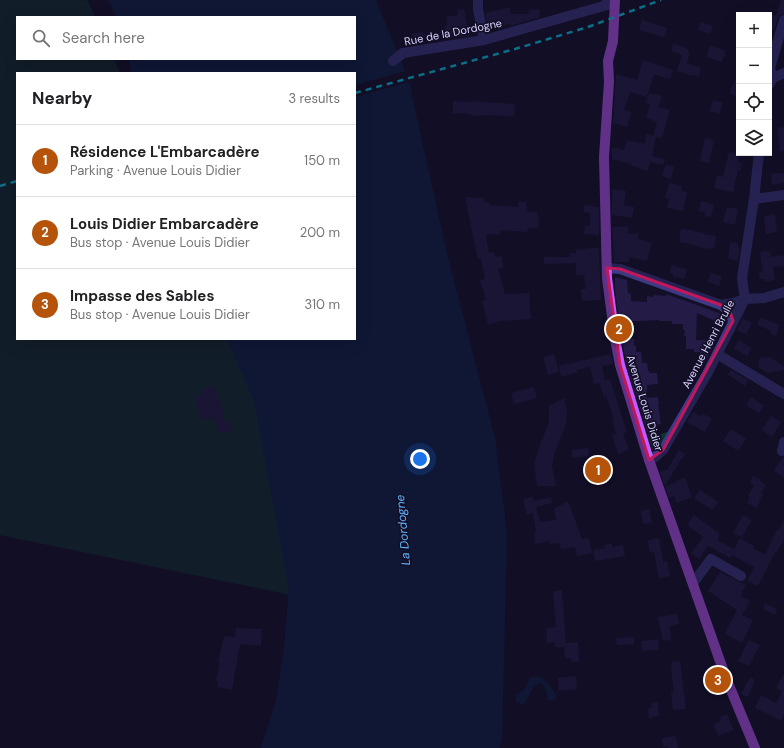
<!DOCTYPE html>
<meta charset="utf-8">
<style>
body{margin:0;font-family:"DM Sans",sans-serif;background:#f6f6f6;color:#202124}
.controls{position:absolute;right:12px;top:12px;display:grid;overflow:hidden;border-radius:0px;box-shadow:0 4px 16px #0002}
.controls button{width:36px;height:36px;display:grid;place-items:center;padding:0;border:0;border-bottom:1px solid #e0e0e0;background:#fff;color:#202124;font:20px sans-serif}
.you{position:absolute;left:420px;top:459px;width:14px;height:14px;margin:-10px;border:3px solid #fff;border-radius:50%;background:#1a73e8;box-shadow:0 0 0 6px #1a73e833}
.badge{display:grid;place-items:center;width:26px;height:26px;border-radius:50%;background:#b45309;color:#fff;font-size:13px;font-weight:700}
.pin{position:absolute;translate:-50% -50%;border:2px solid #fff;box-shadow:0 1px 4px #0006}
.list{margin:0;padding:0;list-style:none}
h2{display:flex;justify-content:space-between;align-items:center;height:52px;margin:0;padding:0 16px;font-size:17px}
h2 small{font-size:13px;font-weight:400;color:#757577}
.list li{display:grid;grid-template-columns:26px 1fr auto;gap:12px;align-items:center;box-sizing:border-box;height:72px;padding:0 16px;border-top:1px solid #e0e0e0}
.list b{display:block;font-size:15px;white-space:nowrap}
.list p{margin:0;font-size:13px;white-space:nowrap;color:#757577}
.list em{font-size:13px;font-style:normal;color:#757577}
.icon{flex:none;width:22px;height:22px;fill:none;stroke:currentColor;stroke-width:2;stroke-linecap:round;stroke-linejoin:round}
.map{position:relative;flex:none;width:784px;height:748px;overflow:hidden}
.search{position:absolute;background:#fff;box-shadow:0 4px 16px #0002;left:16px;top:16px;width:340px;height:44px;display:flex;align-items:center;gap:10px;box-sizing:border-box;padding:0 14px;border-radius:0px;color:#757577;font-size:15px}
.panel{position:absolute;background:#fff;box-shadow:0 4px 16px #0002;left:16px;top:72px;width:340px;height:268px;border-radius:0px}
.map>svg:first-child{display:block}
.green{fill:#12302f}
.water{fill:#0c2248}
.pier{fill:#130f26}
.building{fill:#241b47}
.lines{fill:none;stroke-linecap:round;stroke-linejoin:round}
.minor{stroke:#3d3a85;stroke-width:10}
.major{stroke:#c25bff;stroke-width:10}
.rail{stroke:#00e5ff;stroke-width:2.5;stroke-dasharray:6 5;stroke-linecap:butt}
.marked{fill:none;stroke:#c2185b;stroke-width:3;stroke-linejoin:round}
.labels{text-anchor:middle;stroke-width:3.5;stroke-linejoin:round;paint-order:stroke}
.street-label{font-size:11px;fill:#d9d4ff;stroke:#130f26}
.water-label{font-size:12px;font-style:italic;fill:#62b6ff;stroke:#130f26}
</style>
<div class="map">
<svg width="784" height="748" viewBox="0 0 784 748">
<rect width="100%" height="100%" fill="#130f26"/>
<path class="green" d="M0 0H87L95 17H17V59H114L120 73H17V339H239L249 361 296 596 0 535Z
M670 431 659 448 655 449 652 448 648 438Z"/>
<path class="water" d="M108 0H376L405 71 409 82 447 254 495 438 507 533 502 739 499 748H261L276 701 284 648 289 590 254 401 227 339H355V73H131L129 59H355V17H116Z
M535 676C547 678 551 687 557 697L554 700H548L545 687 540 683 534 686 524 704 522 705 516 701V695L524 690 530 678Z"/>
<path class="pier" d="M405 71 409 82 355 97V85Z"/>
<path class="building" d="M781 0H784V14L780 15 778 18 774 30 769 28V13L776 16Z
M510 7V14H529V10L539 9 540 17 510 26V24L489 30 485 13Z
M464 9 469 36 446 39 444 29 447 25 446 17 458 15 457 10Z
M642 20 667 28 664 37 639 30Z
M700 22 713 26 710 34 698 30Z
M423 32 424 41 412 42 411 34Z
M673 44 689 49 688 52 690 53 687 63 701 68 699 76 693 75V76L677 71 682 55 671 51Z
M710 45 726 51 722 62 706 57Z
M643 60 673 70 670 79 654 74 647 97 630 92 624 110 631 112 627 127 613 123 616 74 637 80Z
M737 73H739V97L730 94 732 85 733 86Z
M649 93 662 96 658 107 670 110 662 138 654 137H656L652 156 665 159 663 165 650 162 648 171 639 169V167L632 166V164L612 159V147L624 150 627 140 645 144 646 134 653 136 657 122 646 118 650 105 646 103Z
M713 100 723 103 719 114 710 111Z
M453 101 471 102V101L515 104 514 116 481 115V116L470 115V114L453 113Z
M784 127V151L780 152 777 128Z
M705 138 714 140 709 163 700 161Z
M729 152 740 154 738 162 742 163 740 171 738 170 733 192 714 188 717 175 723 177Z
M666 164 674 167 671 179 662 176Z
M784 173V183L772 185 771 174Z
M669 183 682 186 681 191 687 192 683 211 667 208 669 199 665 198Z
M612 189 626 191 624 205 634 207 632 218 612 215Z
M465 197 484 198 483 202 490 203V205L518 207V202H526L527 212H537V216L539 215 538 228H527L528 232 501 230 500 235 486 234 487 237H486L489 253 494 252 495 257 502 256 503 268 498 269 505 294 529 293 531 319 500 321 488 325 482 301 486 300 480 280 485 279 481 259H478Z
M701 201 714 204 711 217 705 216V212L699 211Z
M584 205 599 207V235L584 234 585 225 590 226V213L584 212Z
M727 207 738 209 735 225 723 222Z
M775 214 777 232 766 234 764 216Z
M628 226V234L638 233V239L652 243 647 261 629 257V262H614L612 227Z
M681 229 693 230V231L704 233V234L716 236 714 249 702 248V247L691 245V244L679 242Z
M730 242 738 243V247L740 248 738 261 728 258Z
M590 248H599L601 300 582 301 581 289H586L584 275H576V263L544 264V257H570V253H576V250Z
M770 251 771 257 784 255V266L773 267 775 280 765 282V279H760L759 272 763 271 760 252Z
M672 265 687 270 684 279 673 276V274L669 273Z
M711 273 722 276 719 286 708 282Z
M615 277 627 280 628 293 631 294V301L647 302V296L653 297 654 295 666 296V294L722 314 724 316 726 320 724 325 713 321V320L697 313 696 340H716L702 368H701L703 354H700V352H694V349H686V336H684L685 330H683V324H672V321H659V320L619 322 615 289Z
M761 317 779 325 777 330 778 331 775 336 770 333 771 331 757 324Z
M743 318 752 323 746 334 737 330Z
M622 338 634 339V346H636V352H641L642 363H647L648 371H649V373H657L658 384 647 385V398L658 397 659 404H658L661 424 652 426 655 435 649 437 626 363Z
M739 340 752 348 747 356 734 348Z
M554 354 559 372 548 375 543 357Z
M611 354 613 364 602 366 605 380 610 379 627 432 623 433 629 450 618 454 612 435 616 434 612 420 614 419 606 396 604 397 599 383 594 384 590 367 577 370 578 372 561 377 559 366Z
M770 357 784 366V370L768 373 759 368 758 362 760 358Z
M731 370 748 380 745 386 728 375Z
M215 386 225 423 229 422 231 430 219 434 214 418 202 421 195 396 205 393 204 389Z
M534 387 537 398 514 404 511 393Z
M751 397 764 406 759 413 746 405Z
M564 398 567 411 566 424 555 452 552 466 556 486H537L534 464 539 447 544 435 549 421V406Z
M694 412 701 416 703 414 712 418 705 432 687 422 692 414Z
M771 416 781 422 772 437 762 430Z
M731 429 746 439 738 451 723 441Z
M588 448 589 456 572 458V450Z
M679 450 685 454 682 459H681L665 486 660 472 667 470Z
M783 457H784V478L774 470Z
M753 476 761 480 760 481 766 485 761 493 763 494 759 501 760 502 757 508 747 503 750 497 748 496 754 485 750 482Z
M685 477 692 497 677 503 674 496 669 498 665 487Z
M700 490 719 502 712 510 694 498Z
M533 497 534 501 551 497 552 503 536 507 540 522 556 520 554 509 568 501 582 539 589 538 592 553 577 556 575 547 561 549 560 543 550 544V541L535 544 534 536H535L534 533 536 532 533 513 527 515 523 499Z
M649 509 652 523 643 524 641 511Z
M694 515 720 534 717 540 734 549 740 538 754 546 753 548 765 555 777 530H779L784 520V540L777 552H775L758 586 747 581 754 567 732 555 730 558 708 546 699 559 691 553 703 537 687 525Z
M743 515 752 520 742 537 733 533Z
M659 538 663 562 667 561 670 576 659 578 654 552 650 553 648 540Z
M612 543V547L623 545 625 556 595 561 593 550 605 548 604 545Z
M720 572 746 585 741 592 743 593 741 596 750 601 742 615 753 620 742 643 725 634 737 610 708 591Z
M562 590 566 643 578 642 579 661 571 662V658H565L564 647H555V642L547 643 546 628 556 627 553 591Z
M765 603 777 609 775 615 763 609Z
M677 614 679 624 670 626 671 640 663 641 658 617Z
M236 628 262 629 261 646 240 644 232 690 217 687 218 681H216L220 662H218L224 636 235 637Z
M634 637V644L617 645 616 638Z
M658 639 659 650 642 651 641 641Z
M749 640 760 645 749 666 738 661Z
M680 661 686 709 673 710 671 692H674L671 668H672L671 662Z
M784 673V714L781 721 755 708 761 695 776 703 782 691 776 688Z
M576 676 577 689 559 691 558 678Z
M750 677 755 680 748 697 741 694Z
M658 702 659 716 649 718 648 708H651V703Z
M727 714 734 730 718 736 713 724 721 721 720 717Z
M676 736 678 748H668V746L663 747 662 738Z"/>
<g class="lines">
<path class="minor" d="M478 0V9L484 40
M393 61 403 53 484 40 607 5V0
M773 78 770 68 784 20
M769 85 773 78 784 73
M754 199 784 195
M607 268 620 269 721 305 730 312 733 321
M721 305 733 303 745 299 764 298 784 292
M717 354 784 394
M782 451 784 442
M649 460 655 457 663 450 707 374 745 299 742 278 754 199 759 153
M693 583 711 559 741 576"/>
<path class="major" d="M615 0 613 41 608 61 609 82 604 157 607 278 615 339 620 365 649 460 726 678 755 748"/>
<path class="rail" d="M355 93 515 49 588 27 661 0
M0 186 17 181"/>
</g>
<path d="M0 0H784V748H0ZM607 268 620 269 721 305 730 312 733 321 663 450 649 460 620 365Z" fill="#130f26" fill-opacity=".55" fill-rule="evenodd"/>
<path class="marked" d="M607 268 620 269 721 305 730 312 733 321 663 450 649 460 620 365Z"/>
<g class="labels">
<g class="street-label">
<text transform="translate(453 32) rotate(-11)" y="4">Rue de la Dordogne</text>
<text transform="translate(708 344) rotate(-62)" y="4">Avenue Henri Brulle</text>
<text transform="translate(645 403) rotate(73)" y="4">Avenue Louis Didier</text>
</g>
<g class="water-label">
<text transform="translate(403 530) rotate(-95)" y="4">La Dordogne</text>
</g>
</g>
</svg>
<div class="controls">
<button>+</button>
<button>−</button>
<button><svg class="icon" aria-label="locate" viewBox="0 0 24 24"><circle cx="12" cy="12" r="6"/><path d="M12 2v4M12 18v4M2 12h4M18 12h4"/></svg></button>
<button><svg class="icon" aria-label="layers" viewBox="0 0 24 24"><path d="M12 4l9 5-9 5-9-5zM3 14l9 5 9-5"/></svg></button>
</div>
<div class="you"></div>
<div class="pin badge" style="left:598px;top:470px">1</div>
<div class="pin badge" style="left:619px;top:329px">2</div>
<div class="pin badge" style="left:718px;top:680px">3</div>
<div class="search"><svg class="icon" aria-label="search" viewBox="0 0 24 24"><circle cx="10" cy="10" r="6"/><path d="M15 15l6 6"/></svg>Search here</div>
<section class="panel">
<h2>Nearby<small>3 results</small></h2>
<ul class="list">
<li><span class="badge">1</span><div><b>Résidence L'Embarcadère</b><p>Parking · Avenue Louis Didier</p></div><em>150 m</em></li>
<li><span class="badge">2</span><div><b>Louis Didier Embarcadère</b><p>Bus stop · Avenue Louis Didier</p></div><em>200 m</em></li>
<li><span class="badge">3</span><div><b>Impasse des Sables</b><p>Bus stop · Avenue Louis Didier</p></div><em>310 m</em></li>
</ul>
</section>
</div>
